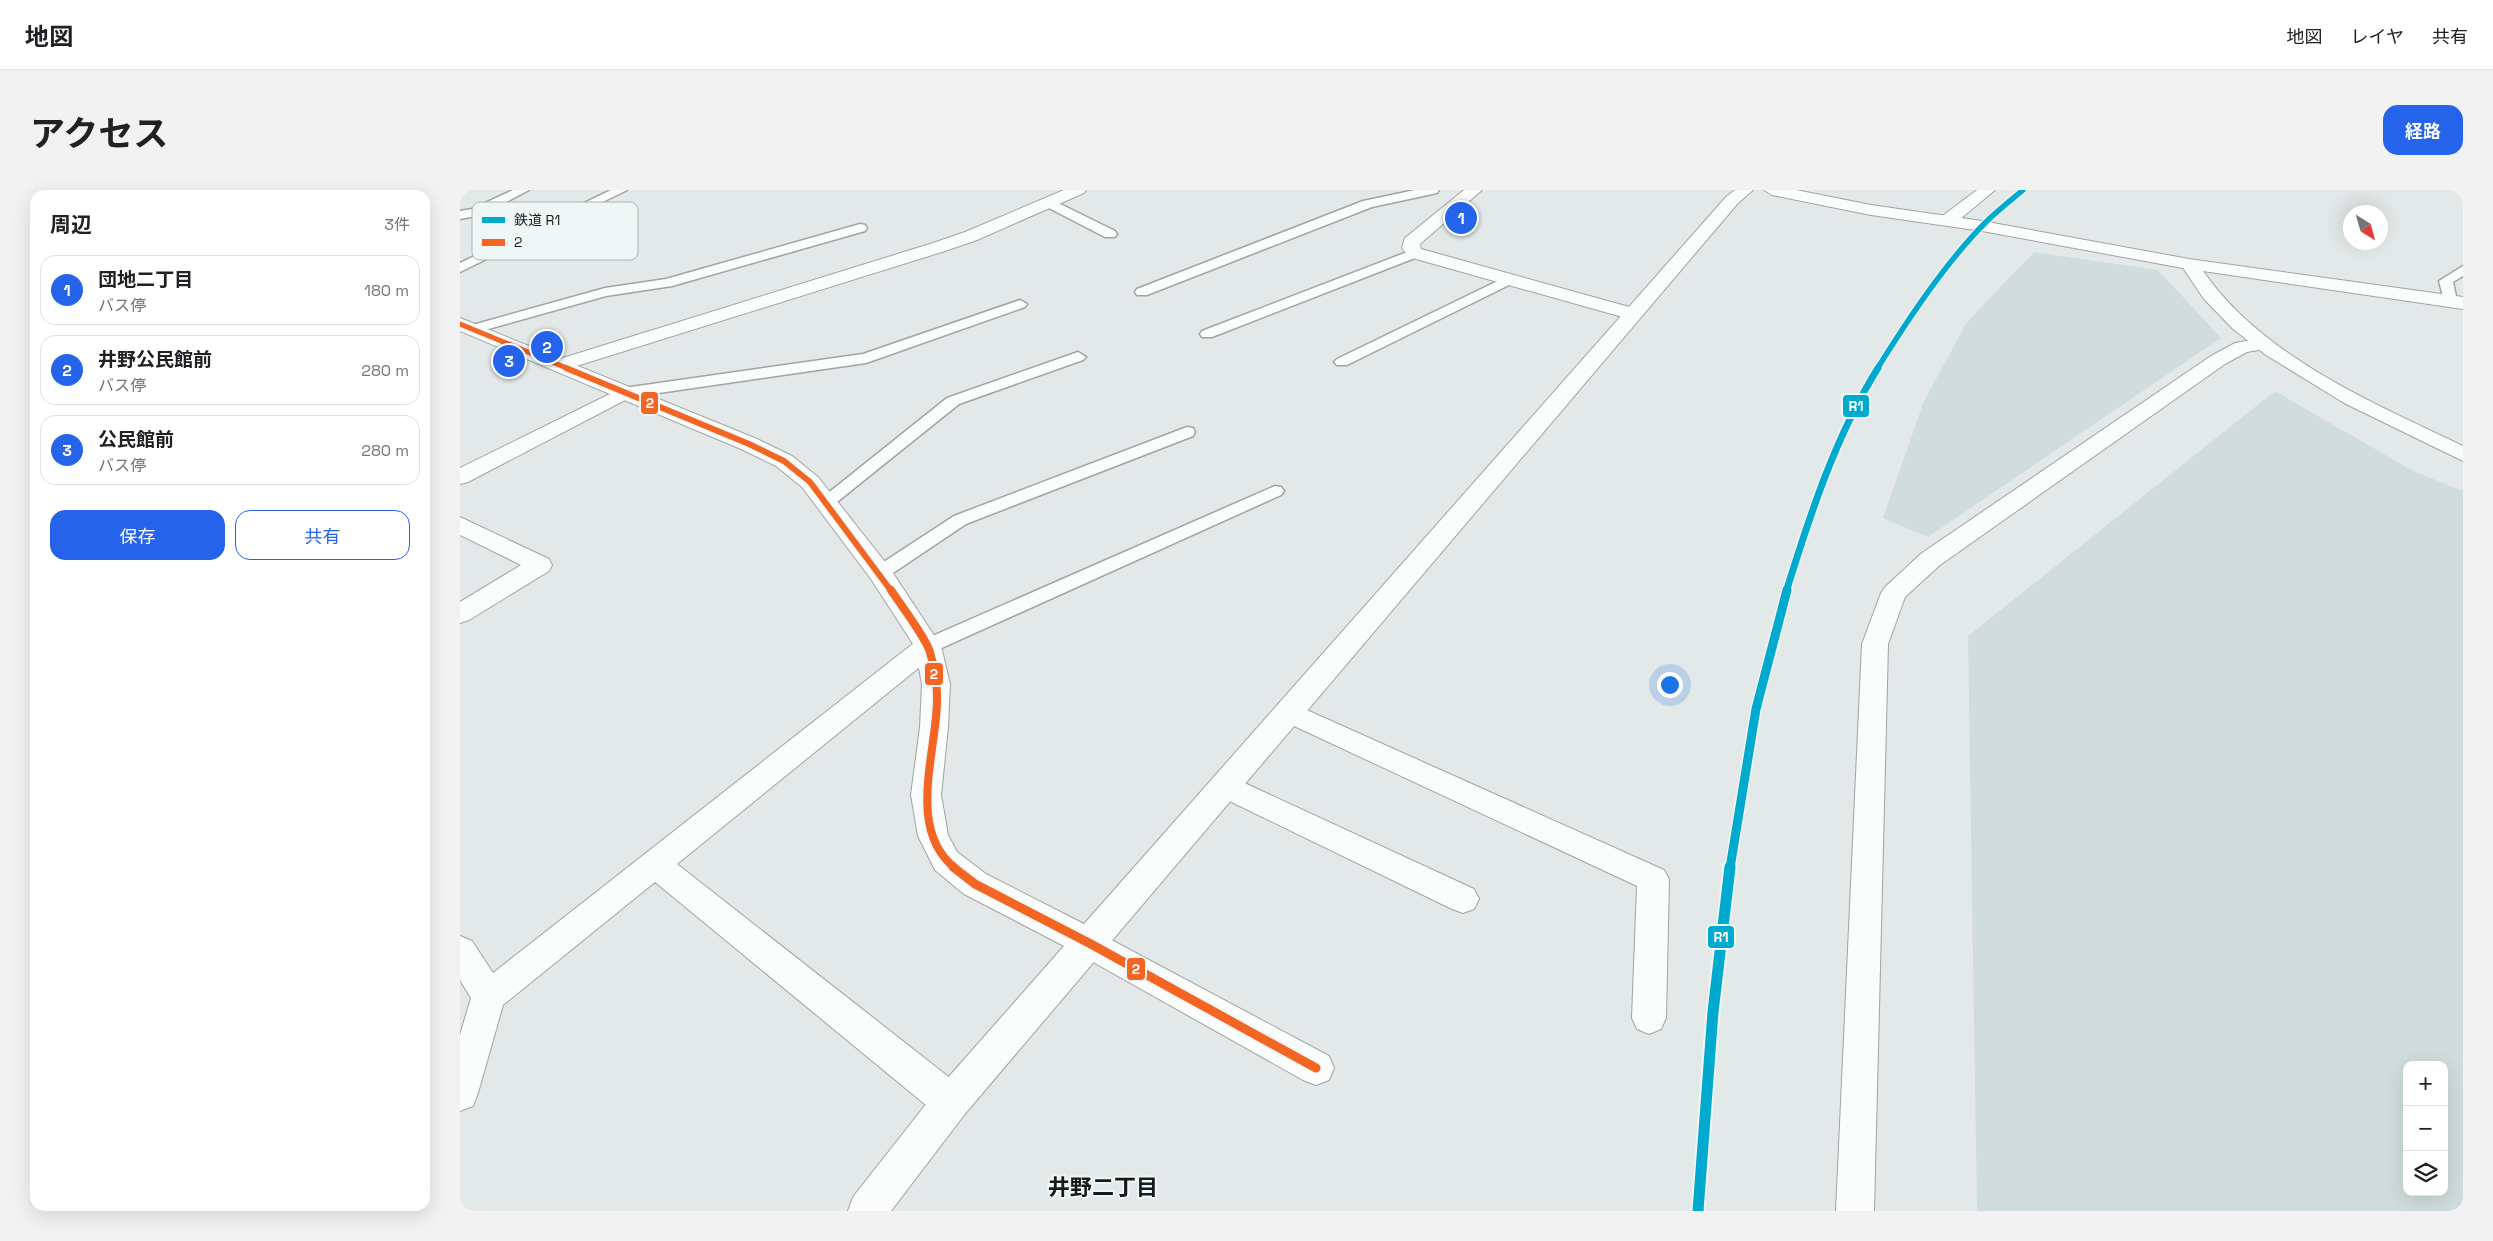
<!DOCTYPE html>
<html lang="ja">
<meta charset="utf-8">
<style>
body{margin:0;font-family:"Space Grotesk","Noto Sans JP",sans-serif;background:#f2f2f2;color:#202124}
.controls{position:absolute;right:15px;bottom:15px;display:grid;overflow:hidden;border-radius:10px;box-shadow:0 5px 20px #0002}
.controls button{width:45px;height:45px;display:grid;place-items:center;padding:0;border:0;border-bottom:1px solid #e0e0e0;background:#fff;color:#202124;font:25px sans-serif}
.compass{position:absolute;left:1883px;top:15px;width:45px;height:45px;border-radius:50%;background:#fff;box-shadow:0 5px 20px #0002;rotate:143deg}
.you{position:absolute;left:1209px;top:494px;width:18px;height:18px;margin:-12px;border:4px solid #fff;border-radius:50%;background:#1a73e8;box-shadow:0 0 0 8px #1a73e833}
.badge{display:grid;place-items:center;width:32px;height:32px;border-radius:50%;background:#2563eb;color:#fff;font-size:16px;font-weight:700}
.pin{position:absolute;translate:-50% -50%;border:2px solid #fff;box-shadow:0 1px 5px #0006}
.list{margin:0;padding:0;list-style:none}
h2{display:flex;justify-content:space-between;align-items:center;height:65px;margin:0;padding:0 20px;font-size:21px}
h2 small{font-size:16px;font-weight:400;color:#757577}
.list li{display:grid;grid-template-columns:32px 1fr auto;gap:15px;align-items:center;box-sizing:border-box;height:70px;margin:0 10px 10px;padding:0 10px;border:1px solid #e0e0e0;border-radius:15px}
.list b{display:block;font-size:19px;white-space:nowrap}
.list p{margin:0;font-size:16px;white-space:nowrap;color:#757577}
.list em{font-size:16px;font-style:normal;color:#757577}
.actions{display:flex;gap:10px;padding:15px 20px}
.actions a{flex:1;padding:11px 0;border:1px solid #2563eb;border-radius:15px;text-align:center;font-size:18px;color:#2563eb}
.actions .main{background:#2563eb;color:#fff}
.icon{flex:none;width:28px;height:28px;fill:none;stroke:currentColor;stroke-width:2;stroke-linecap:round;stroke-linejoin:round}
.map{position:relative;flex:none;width:2003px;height:1021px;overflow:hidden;border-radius:15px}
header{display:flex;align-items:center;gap:30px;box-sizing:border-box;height:70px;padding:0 25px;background:#fff;border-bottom:1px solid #e0e0e0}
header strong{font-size:24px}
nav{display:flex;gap:28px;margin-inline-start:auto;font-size:18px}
.intro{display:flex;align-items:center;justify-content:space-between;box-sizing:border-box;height:120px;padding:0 30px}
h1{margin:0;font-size:35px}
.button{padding:12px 22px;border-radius:15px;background:#2563eb;color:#fff;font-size:18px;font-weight:700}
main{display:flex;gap:30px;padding:0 30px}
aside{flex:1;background:#fff;border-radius:15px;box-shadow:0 5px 20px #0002}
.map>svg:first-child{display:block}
.built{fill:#d1dddd;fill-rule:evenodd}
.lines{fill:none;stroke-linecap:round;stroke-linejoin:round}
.service-casing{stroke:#a0a4a4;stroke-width:3}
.minor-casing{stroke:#a0a4a4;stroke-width:2}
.tertiary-casing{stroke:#a0a4a4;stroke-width:2}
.service{fill:#fbfcfc;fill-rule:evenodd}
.minor{fill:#fbfcfc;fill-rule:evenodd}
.tertiary{fill:#fbfcfc;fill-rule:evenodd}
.bus-1-far3-casing{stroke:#eff7f6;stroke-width:8}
.bus-1-far2-casing{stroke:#eff7f6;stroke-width:9}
.bus-1-far1-casing{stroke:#eff7f6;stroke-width:11}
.bus-1-casing{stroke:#eff7f6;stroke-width:13}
.bus-1-far3{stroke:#f26522;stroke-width:5}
.bus-1-far2{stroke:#f26522;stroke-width:6}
.bus-1-far1{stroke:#f26522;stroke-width:8}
.bus-1{stroke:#f26522;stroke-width:9}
.rail-1-far3-casing{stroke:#eff7f6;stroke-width:8}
.rail-1-far2-casing{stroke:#eff7f6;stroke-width:10}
.rail-1-far1-casing{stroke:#eff7f6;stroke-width:12}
.rail-1-casing{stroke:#eff7f6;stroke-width:15}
.rail-1-far3{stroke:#00a9ce;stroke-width:5.5}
.rail-1-far2{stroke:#00a9ce;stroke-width:7}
.rail-1-far1{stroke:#00a9ce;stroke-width:9}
.rail-1{stroke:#00a9ce;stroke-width:11}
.labels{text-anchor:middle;stroke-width:4;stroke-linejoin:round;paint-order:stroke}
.near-neighbourhood-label{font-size:22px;font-weight:bold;fill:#171a1a;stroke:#eff7f6}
.key{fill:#eff7f6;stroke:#aeb5b4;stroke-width:1}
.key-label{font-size:14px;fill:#171a1a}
.line-badge{stroke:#eff7f6;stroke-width:2}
.badge-label{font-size:14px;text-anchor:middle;font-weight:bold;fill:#fff}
</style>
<header>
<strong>地図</strong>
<nav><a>地図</a><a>レイヤ</a><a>共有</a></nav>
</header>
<div class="intro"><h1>アクセス</h1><a class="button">経路</a></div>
<main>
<aside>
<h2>周辺<small>3件</small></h2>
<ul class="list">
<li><span class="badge">1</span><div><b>団地二丁目</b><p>バス停</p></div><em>180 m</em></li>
<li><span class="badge">2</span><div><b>井野公民館前</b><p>バス停</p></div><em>280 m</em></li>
<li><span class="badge">3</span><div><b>公民館前</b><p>バス停</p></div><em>280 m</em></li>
</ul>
<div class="actions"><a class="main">保存</a><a>共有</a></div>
</aside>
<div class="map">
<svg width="2003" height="1021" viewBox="0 0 2003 1021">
<rect width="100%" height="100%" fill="#e3e8e8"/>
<path class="built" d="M1574 62 1698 80 1761 148 1468 347 1423 328 1464 211 1507 132Z
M1815 201 1953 281 2003 301V1021H1517L1508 446ZM1947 875H1984V1002H1947Z"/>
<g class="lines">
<defs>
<path id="service" d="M53 0H69L21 25 0 29V21L12 19Z
M151 0H167L0 82V73Z
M955 0H979L977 3 912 17 687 105H677L675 102 677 99 903 11Z
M590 9 655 41 657 44 655 47H645L585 16 584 13Z
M400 34 405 35 407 38 405 41 212 96 146 106 14 143 7 139 9 136 145 98 206 89Z
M955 59 962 63 960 66 752 147H742L740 144 742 141Z
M2003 76V86L1993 92 1997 111 1995 114H1985L1979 91Z
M1050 85 1057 89 1055 92 887 175H877L874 172 877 169Z
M560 110 567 114 565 117 406 173 164 208 156 203 164 198 403 164Z
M618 162 626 167 623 170 499 214 372 316H360L357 312 487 208Z
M727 237 733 238 735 242 733 246 506 334 427 387 420 389 413 387 410 383 413 379 494 326Z
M815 296 821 297 824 301 821 305 475 461 468 463 461 461 458 456 461 451Z"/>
<path id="minor" d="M604 0H626L624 3 517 50 485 61 107 179 100 181 93 179 90 175 93 171 473 53 505 42Z
M1004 0H1022L960 54 961 59 1180 120 1182 124 1180 128H1166L949 67 942 58 945 48Z
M1517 0H1535L1493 35H1481L1479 31 1481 27Z
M1803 148 1810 150 1813 154 1810 158 1787 162 1765 174 1480 375 1445 407 1428 454 1414 1021H1376L1402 454 1421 403 1425 397 1462 363 1751 166 1775 153Z
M164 197 171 199 174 203 171 207 8 292 0 294V278Z
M0 327 89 369 92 375 89 381 9 430 0 433V412L61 375 0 345Z
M468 447 477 449 481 456 477 463 217 674 504 899 509 912 504 925 491 930 478 925 195 692 43 815 18 903 13 916 0 921V845L11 808 0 790V746L12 751 33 783 459 449Z
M829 512 1204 680 1209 689 1206 828 1201 839 1189 844 1177 839 1172 828 1177 696 819 529 815 522 819 515Z
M765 584 1014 699 1019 709 1014 719 1003 723 992 719 755 604 750 596 755 588Z
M629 738 869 866 874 878 869 890 856 895 843 890 617 763 613 753 617 743Z"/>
<path id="tertiary" d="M1275 0H1293L1278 13 504 925 431 1021H388L393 1007 478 899 604 756 504 704 475 680 458 646 451 605 460 537 462 494 455 457 411 389 342 297 316 276 281 259 0 141V128L297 249 332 266 358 287 429 377 481 456 490 494 488 537 481 605 488 645 497 662 526 684 624 734 1266 7Z
M1304 0H1336L1411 15 1522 31 1729 69 2003 107V119L1743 81C1803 167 1911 212 2003 256V271L1884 213 1806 165 1772 138 1744 109 1723 78 1522 41 1411 25 1312 5Z"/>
</defs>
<use href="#service" class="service-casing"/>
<use href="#minor" class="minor-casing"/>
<use href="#tertiary" class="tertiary-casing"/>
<use href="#service" class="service"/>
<use href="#minor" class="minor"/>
<use href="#tertiary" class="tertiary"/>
<defs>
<path id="bus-1-far3" d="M0 134 109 179"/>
<path id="bus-1-far2" d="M106 178 289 254 324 271 350 292 432 402"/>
<path id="bus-1-far1" d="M431 400C443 418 457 436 467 455 472 464 474 480 476 492 484 547 441 635 495 678"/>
<path id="bus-1" d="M493 677 515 694 629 753 856 878"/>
</defs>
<use href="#bus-1-far3" class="bus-1-far3-casing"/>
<use href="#bus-1-far2" class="bus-1-far2-casing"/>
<use href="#bus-1-far1" class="bus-1-far1-casing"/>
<use href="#bus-1" class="bus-1-casing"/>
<use href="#bus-1-far3" class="bus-1-far3"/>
<use href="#bus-1-far2" class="bus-1-far2"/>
<use href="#bus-1-far1" class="bus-1-far1"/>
<use href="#bus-1" class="bus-1"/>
<defs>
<path id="rail-1-far3" d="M1417 179C1447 131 1485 73 1526 32 1537 21 1550 11 1563 0"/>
<path id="rail-1-far2" d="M1326 402C1350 325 1375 247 1418 178"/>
<path id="rail-1-far1" d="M1270 678 1296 519 1327 400"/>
<path id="rail-1" d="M1238 1021 1253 822 1270 677"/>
</defs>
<use href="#rail-1-far3" class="rail-1-far3-casing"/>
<use href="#rail-1-far2" class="rail-1-far2-casing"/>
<use href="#rail-1-far1" class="rail-1-far1-casing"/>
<use href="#rail-1" class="rail-1-casing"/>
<use href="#rail-1-far3" class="rail-1-far3"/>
<use href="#rail-1-far2" class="rail-1-far2"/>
<use href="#rail-1-far1" class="rail-1-far1"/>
<use href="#rail-1" class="rail-1"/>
</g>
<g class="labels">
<g class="near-neighbourhood-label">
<text x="643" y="1005">井野二丁目</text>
</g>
</g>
<rect x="12" y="12" width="166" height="58" rx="8" class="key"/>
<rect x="22" y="27" width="23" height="6" fill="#00a9ce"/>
<rect x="22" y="49" width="23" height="7" fill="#f26522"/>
<g class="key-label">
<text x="54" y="35">鉄道 R1</text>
<text x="54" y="57">2</text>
</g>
<g class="line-badge">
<rect x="180" y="201" width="19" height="24" rx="5" fill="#f26522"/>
<rect x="1382" y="204" width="28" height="24" rx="5" fill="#00a9ce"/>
<rect x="464" y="472" width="20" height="24" rx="5" fill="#f26522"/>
<rect x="1247" y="735" width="28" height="24" rx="5" fill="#00a9ce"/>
<rect x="666" y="767" width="20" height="24" rx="5" fill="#f26522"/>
</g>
<g class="badge-label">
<text x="190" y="218">2</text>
<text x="1396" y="221">R1</text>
<text x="474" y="489">2</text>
<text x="1261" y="752">R1</text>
<text x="676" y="784">2</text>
</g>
</svg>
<div class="controls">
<button>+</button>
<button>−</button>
<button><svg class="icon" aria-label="layers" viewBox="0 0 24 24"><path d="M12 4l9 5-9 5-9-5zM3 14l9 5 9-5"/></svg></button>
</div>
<svg class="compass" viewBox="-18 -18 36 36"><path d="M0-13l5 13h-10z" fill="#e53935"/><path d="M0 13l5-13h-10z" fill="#757577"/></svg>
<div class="you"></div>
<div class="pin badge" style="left:1001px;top:28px">1</div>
<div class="pin badge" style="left:87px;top:157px">2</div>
<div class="pin badge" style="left:49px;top:171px">3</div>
</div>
</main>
